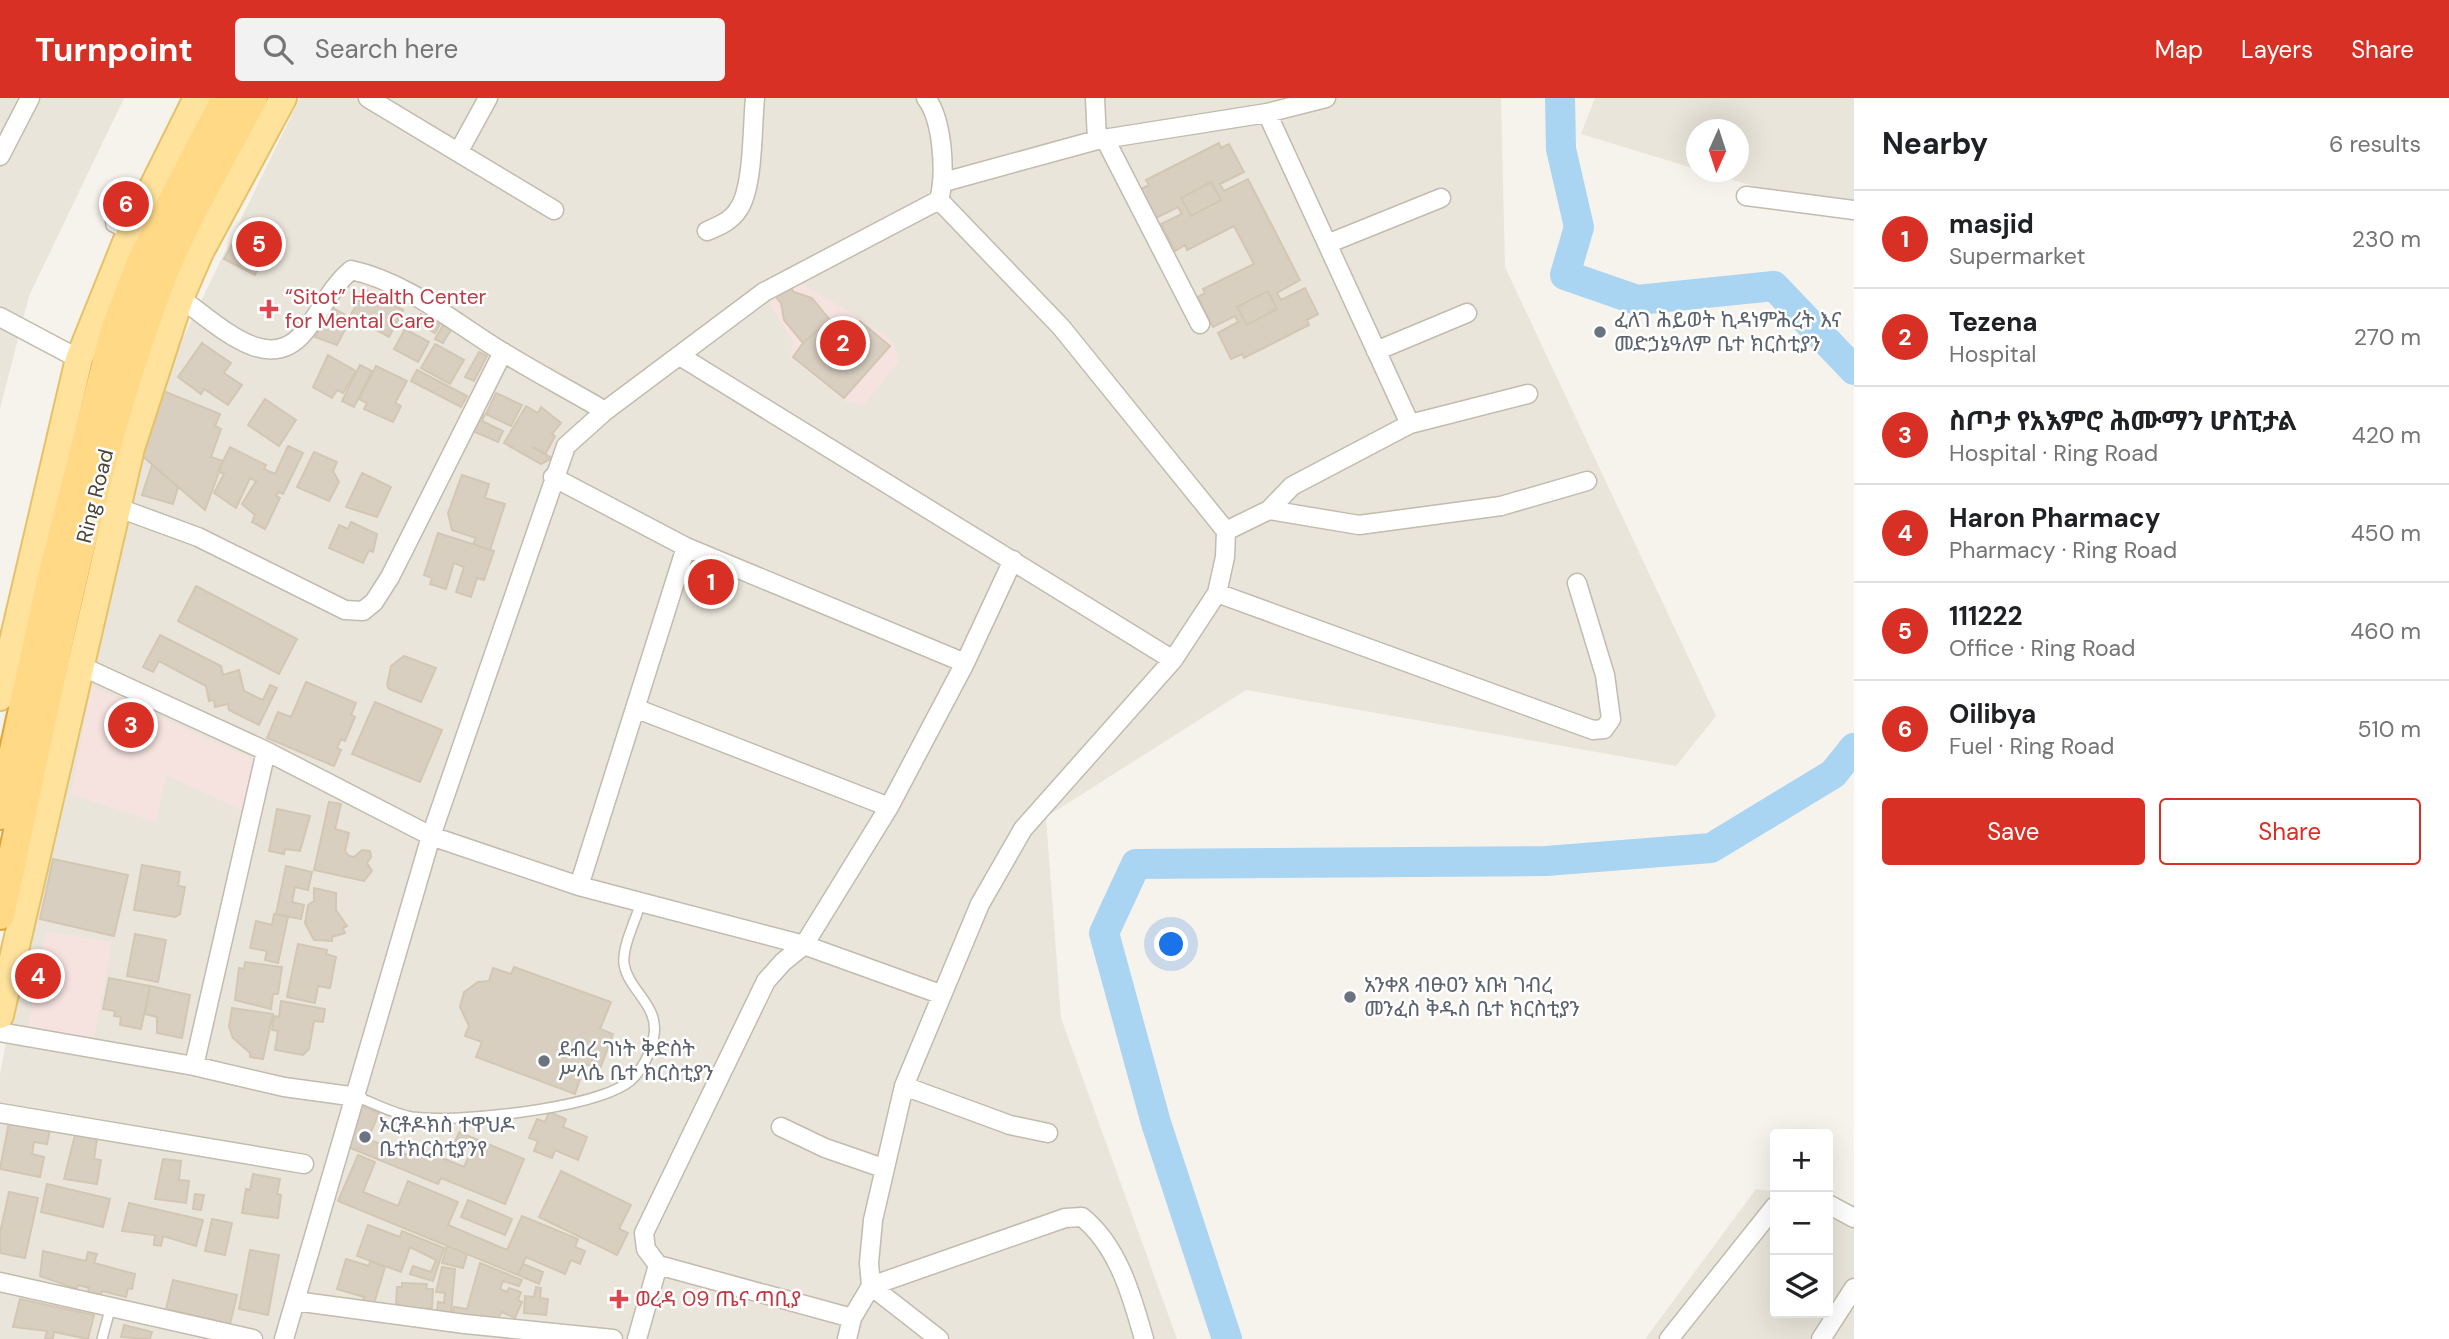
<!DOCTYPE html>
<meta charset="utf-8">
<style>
body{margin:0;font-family:"DM Sans","Noto Sans Ethiopic",sans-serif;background:#f2f2f2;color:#202124}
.controls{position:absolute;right:21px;bottom:21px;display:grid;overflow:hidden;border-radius:7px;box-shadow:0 7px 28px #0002}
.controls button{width:63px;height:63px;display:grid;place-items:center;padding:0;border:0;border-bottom:2px solid #e0e0e0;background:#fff;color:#202124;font:35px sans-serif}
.compass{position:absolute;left:1686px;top:21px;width:63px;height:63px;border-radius:50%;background:#fff;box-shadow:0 7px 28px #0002;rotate:183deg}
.you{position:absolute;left:1172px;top:847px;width:24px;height:24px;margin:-18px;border:5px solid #fff;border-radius:50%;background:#1a73e8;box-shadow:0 0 0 10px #1a73e833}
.badge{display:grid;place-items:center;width:46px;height:46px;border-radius:50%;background:#d93025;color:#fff;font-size:23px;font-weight:700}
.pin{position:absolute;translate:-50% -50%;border:4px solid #fff;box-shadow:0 2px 7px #0006}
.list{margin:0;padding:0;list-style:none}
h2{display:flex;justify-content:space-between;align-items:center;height:91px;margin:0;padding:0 28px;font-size:30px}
h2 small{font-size:23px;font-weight:400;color:#757577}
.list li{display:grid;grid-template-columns:46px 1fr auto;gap:21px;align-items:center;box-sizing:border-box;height:98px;padding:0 28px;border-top:2px solid #e0e0e0}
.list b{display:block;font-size:26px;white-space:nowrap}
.list p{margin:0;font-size:23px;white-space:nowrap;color:#757577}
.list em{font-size:23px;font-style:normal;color:#757577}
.actions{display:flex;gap:14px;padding:21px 28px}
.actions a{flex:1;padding:16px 0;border:2px solid #d93025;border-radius:7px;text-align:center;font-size:24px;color:#d93025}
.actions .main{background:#d93025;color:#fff}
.icon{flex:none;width:38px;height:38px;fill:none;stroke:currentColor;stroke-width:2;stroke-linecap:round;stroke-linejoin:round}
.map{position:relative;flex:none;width:1854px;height:1241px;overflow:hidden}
header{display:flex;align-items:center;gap:42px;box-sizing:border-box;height:98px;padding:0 35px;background:#d93025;color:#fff}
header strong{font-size:33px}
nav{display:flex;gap:38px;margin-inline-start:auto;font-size:24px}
.search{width:490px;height:63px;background:#f2f2f2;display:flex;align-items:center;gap:18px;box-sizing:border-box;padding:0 24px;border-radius:7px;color:#757577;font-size:26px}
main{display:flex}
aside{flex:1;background:#fff}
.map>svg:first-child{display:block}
.residential{fill:#eae5da}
.medical{fill:#f6e3e0}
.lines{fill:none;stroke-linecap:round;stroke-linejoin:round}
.river{stroke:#a9d4f2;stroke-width:30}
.building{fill:#d8cfc1;stroke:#d3c7b4;stroke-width:2;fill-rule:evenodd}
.service-casing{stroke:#c2bbae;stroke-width:12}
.minor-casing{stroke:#c2bbae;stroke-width:21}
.primary-casing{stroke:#e6c16a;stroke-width:30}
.trunk-casing{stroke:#e0a43c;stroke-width:32}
.service{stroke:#fff;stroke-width:9}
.minor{stroke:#fff;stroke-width:18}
.primary{stroke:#ffe39c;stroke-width:26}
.trunk{stroke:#ffd985;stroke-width:28}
.health-dot{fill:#e0444e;stroke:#fff;stroke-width:2.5}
.worship-dot{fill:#6b7280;stroke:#fff;stroke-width:2.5}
.labels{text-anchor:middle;stroke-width:5;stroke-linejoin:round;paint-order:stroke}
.health-label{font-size:21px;fill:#be3a42;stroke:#fff;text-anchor:start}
.worship-label{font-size:21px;fill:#5b616d;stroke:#fff;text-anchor:start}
.street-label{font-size:21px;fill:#4b4439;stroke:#fff}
</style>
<header>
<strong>Turnpoint</strong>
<div class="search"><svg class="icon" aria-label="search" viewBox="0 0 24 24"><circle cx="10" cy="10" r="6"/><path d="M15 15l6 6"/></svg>Search here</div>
<nav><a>Map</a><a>Layers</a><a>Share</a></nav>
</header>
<main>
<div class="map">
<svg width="1854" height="1241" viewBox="0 0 1854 1241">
<rect width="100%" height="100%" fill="#f6f3ec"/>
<path class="residential" d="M0 0H124L29 198 0 311Z
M300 0H1501L1505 169 1716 618 1676 668 1246 592 1046 719 1061 920 1177 1241H0V976L118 373Z
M1595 0H1854V118L1706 74H1738V32H1696V71L1581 36Z
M1756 1091 1775 1094V1215H1828V1103L1854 1107V1241H1645Z"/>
<path class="medical" d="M795 181 871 227 894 246 898 264 864 307 844 303 790 259 793 243 765 198Z
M92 588 263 666 252 717 166 677 156 724 71 696Z
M46 833 112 844 94 940 28 928Z"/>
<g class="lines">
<path class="river" d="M1560 0 1561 51 1579 129 1565 177 1637 202 1774 188 1854 272
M1227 1241 1156 1025 1104 835 1136 766 1546 763 1711 750 1833 676 1854 650"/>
</g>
<path class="building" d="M1219 45 1221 50 1229 46 1244 74 1220 86 1224 93 1248 81 1300 182 1277 195 1281 202 1305 190 1318 216 1307 222 1309 227 1244 260 1242 256 1231 261 1218 235 1238 224 1235 218 1213 229 1198 199 1205 195 1203 191 1254 166 1234 128 1187 152 1185 147 1175 153 1161 126 1182 116 1178 109 1156 120 1141 91 1149 87 1146 82ZM1211 84 1221 102 1191 118 1181 100ZM1268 193 1277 211 1247 227 1237 209Z
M1211 84 1221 102 1191 118 1181 100Z
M244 125 274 141 255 177 224 161Z
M789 188 794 194 812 200 830 222 803 245 784 222 781 205 775 198Z
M365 192 403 212 389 239 350 218Z
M1268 193 1277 211 1247 227 1237 209Z
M331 209 344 216 342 220 349 224 337 247 315 239Z
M421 216 440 226 435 235 416 224Z
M830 222 847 236 860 223 890 248 844 300 793 259 803 245Z
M443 227 451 232 443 245 435 241Z
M405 231 429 244 418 264 394 251Z
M202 245 231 265 224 275 242 287 228 307 204 291 201 296 178 279Z
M435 246 464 262 450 286 421 270Z
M479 254 487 258 474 283 465 279Z
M328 257 356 273 343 295 337 292 332 300 313 289Z
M360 267 372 273 354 309 342 303Z
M376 268 407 283 395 305 401 308 393 324 364 311 367 305 359 301Z
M417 272 467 298 461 309 411 283Z
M161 292 220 316 215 328 221 331 211 359 223 363 205 412 141 357Z
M496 295 522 307 511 328 486 316Z
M265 301 296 322 279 348 248 327Z
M526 308 538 315 541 309 561 325 552 336 555 338 546 355 532 349 552 360 541 366 504 345Z
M476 312 485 317 482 323 503 333 498 344 468 331Z
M288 348 303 355 283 396 279 394 276 398 280 400 265 431 252 424 255 417 242 406 256 383 250 380 236 410 214 395 224 376 218 373 230 349 266 367 264 371 275 376Z
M314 354 337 364 333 373 339 384 329 403 297 389Z
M152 367 178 389 173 406 142 397Z
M362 375 391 389 377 419 346 409Z
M462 377 489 386 485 400 505 406 490 452 473 446 476 440 452 432 448 415Z
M351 424 377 436 373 454 369 452 363 465 329 450 339 427 348 431Z
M438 435 494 453 484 482 477 480 471 499 456 494 464 469 454 465 446 491 430 486 432 480 424 477Z
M196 488 297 541 279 576 178 523Z
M160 537 221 568 223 577 239 572 244 593 263 602 270 587 277 590 259 627 229 612 228 606 215 609 214 602 209 603 206 588 159 563 153 574 143 569Z
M404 558 436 570 421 604 389 591 387 587 391 568Z
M306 584 356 605 351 617 355 619 345 643 341 641 337 650 341 652 334 668 267 640 278 614 291 619Z
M375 604 442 632 420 684 352 656Z
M329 704 341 706 335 731 349 735 345 753 349 758 354 759 362 752 370 753 371 759 367 765 372 773 364 783 314 772Z
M277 711 310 718 300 753 285 751 284 756 269 753Z
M53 761 128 777 114 838 40 821Z
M142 767 180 774 178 788 185 789 180 816 175 819 134 812Z
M286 768 312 774 308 792 295 789 292 804 304 807 301 821 276 816Z
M314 790 336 795V812L347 828 343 830 345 835 332 839V843L314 842 305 825 308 807 314 803Z
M274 816 288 819 278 865 265 862 267 853 250 850 256 823 272 827Z
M135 836 166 842 158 884 127 878Z
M298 846 327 852 326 856 336 859 330 890 318 888 315 905 287 899Z
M245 864 282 869 278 896H273L271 911 235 902 239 870 244 871Z
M514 869 611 904 600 931 613 936 600 971 585 966 575 996 476 959 482 944 465 938 469 928 460 909 464 894 478 884 489 883 493 870 511 876Z
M109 880 150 888 141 931 120 927 121 919 114 918 115 913 103 911Z
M150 888 190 897 182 940 157 935V919L145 916Z
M281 903 325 911 323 924 314 923 309 951 303 957 275 952 278 933 272 932 274 918 279 919Z
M232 910 273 916 263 961 250 959V955L233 940 229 929Z
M360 1007 379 1015 368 1041 407 1057 411 1047 464 1069 472 1051 455 1044 459 1034 524 1061 505 1106 441 1080 438 1086 343 1047Z
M549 1014 566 1021 563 1029 587 1039 578 1062 555 1052 552 1060 534 1053 538 1043 529 1040 537 1021 545 1024Z
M10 1019 51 1027 47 1046 34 1044 32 1056 44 1059 40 1079 0 1071Z
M75 1037 97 1041 94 1061 101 1062 97 1086 64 1081Z
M358 1057 375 1064 363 1094 398 1108 408 1083 458 1104 448 1127 507 1152 522 1118 578 1141 575 1149 585 1153 580 1166 571 1162 565 1176 526 1159 518 1177 338 1103Z
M163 1061 181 1063 179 1082 189 1083 186 1105 155 1101Z
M561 1073 631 1107 619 1131 628 1135 617 1157 539 1119Z
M253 1076 280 1081 277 1096 281 1097 278 1120 242 1115 246 1091 250 1092Z
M47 1086 110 1101 103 1129 41 1114Z
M9 1094 38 1100 25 1160 0 1155V1135Z
M195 1096 204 1097 201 1112 193 1111Z
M468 1102 512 1121 505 1137 461 1119Z
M129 1105 203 1122 196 1148 163 1138 161 1148 154 1147 155 1137 122 1133Z
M212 1121 232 1125 225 1157 205 1153Z
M368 1127 400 1139 402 1133 444 1150 433 1183 410 1176 413 1168 431 1174 436 1162 410 1149 401 1174 357 1158Z
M447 1148 467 1156 463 1170 442 1165Z
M250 1152 279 1157 268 1217 239 1211Z
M43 1153 86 1163 88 1154 97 1156 94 1165 135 1176 132 1191 128 1190 126 1199 102 1193 101 1197 88 1194 89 1190 78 1187 77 1191 40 1178Z
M346 1161 369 1168 370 1163 385 1169 373 1209 362 1206 364 1199 337 1191Z
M480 1165 522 1182 519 1188 503 1183 500 1191 507 1194 509 1190 521 1194 518 1202 522 1204 515 1220 502 1214 497 1221 452 1220 454 1209 467 1211Z
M523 1166 543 1174 539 1186 518 1177Z
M442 1169 455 1171 451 1215 437 1213 438 1204 444 1205 445 1195 436 1194Z
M173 1182 237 1197 230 1226 166 1211Z
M402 1185 427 1186 426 1191H433L432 1210H427L426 1213 400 1211V1207L396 1206 397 1189H402Z
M536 1189 541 1190 540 1200 548 1201 546 1217 524 1215 525 1198 534 1199Z
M20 1201 94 1217 88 1241 54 1234 53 1241H45L47 1233 13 1229Z
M124 1227 152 1234 150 1241 121 1239Z"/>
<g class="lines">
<defs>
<path id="service" d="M128 137 111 128 110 114 124 96 141 103
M357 999C374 1005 394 1016 412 1019 458 1025 587 1011 626 986 640 977 652 954 654 937 659 907 628 892 624 866 622 848 636 822 641 804
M102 1241 111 1208"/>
<path id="minor" d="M368 0 554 112
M926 0C943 22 946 76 939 102L1061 229 1226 433 1225 459 1217 495 1173 562 1023 731 980 806 904 988 873 1122 869 1165 871 1188 939 1241
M1095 0 1097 42
M1267 15 1410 326
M1105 41 1200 226
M459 53 488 0
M0 58 30 0
M944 84 1097 42 1267 15 1326 0
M1746 98 1854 112
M707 133C719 128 731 123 738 112 754 90 752 28 755 0
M1327 146 1441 100
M180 200C217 225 268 280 305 233 322 212 331 189 351 172 403 183 449 220 493 248 529 271 568 291 605 313
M0 219 79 261
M1376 253 1467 215
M680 258 1173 562
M553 379 686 449 965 565
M116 409 198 439 345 512 363 513 374 504 390 479 503 254
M1269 412 1359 427 1501 408 1587 383
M1226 433 1269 412 1292 388 1410 326 1528 296
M1217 495 1593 632 1604 631 1611 621 1605 577 1577 485
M79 567 266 653 431 738 579 788 804 847 940 896
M635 610 889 709
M579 788 686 449
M0 934 194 968 284 989 357 999
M194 968 266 653
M904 988 1010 1027 1048 1035
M0 1015 304 1066
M781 1029 825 1050 883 1070
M1828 1106 1854 1120
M0 1184 253 1241
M295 1203 465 1226 613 1241
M852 1220 658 1167 646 1151 644 1135 766 883 783 864 804 847 889 709 965 565 1013 462
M284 1241 431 738 566 348 605 313 764 194 939 102
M637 1241 658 1167
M847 1241 852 1220 871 1188 1065 1120 1082 1119C1118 1148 1132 1198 1144 1241
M1669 1241 1775 1108
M1821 1241 1854 1190"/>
<path id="primary" d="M0 599 79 261 129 137 197 0
M0 917 131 350 180 200 200 154 283 0"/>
<path id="trunk" d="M0 717 51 483 115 232 144 158 226 0
M0 817C46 610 82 394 156 195 180 127 220 64 253 0"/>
</defs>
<use href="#service" class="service-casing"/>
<use href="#minor" class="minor-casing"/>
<use href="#primary" class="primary-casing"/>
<use href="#trunk" class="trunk-casing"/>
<use href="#service" class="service"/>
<use href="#minor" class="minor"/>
<use href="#primary" class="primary"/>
<use href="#trunk" class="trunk"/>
</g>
<g class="health-dot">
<path d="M265.5 200.5h7v7h7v7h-7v7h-7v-7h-7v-7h7z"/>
<path d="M615.5 1190.5h7v7h7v7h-7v7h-7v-7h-7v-7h7z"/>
</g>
<g class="worship-dot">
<circle cx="1600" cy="234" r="7"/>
<circle cx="1350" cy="899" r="7"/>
<circle cx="544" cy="963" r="7"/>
<circle cx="365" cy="1039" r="7"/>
</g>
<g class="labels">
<g class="health-label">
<text x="285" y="206">“Sitot” Health Center<tspan x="285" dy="24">for Mental Care</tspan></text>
<text x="635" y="1208">ወረዳ 09 ጤና ጣቢያ</text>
</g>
<g class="worship-label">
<text x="1614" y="229">ፈለገ ሕይወት ኪዳነምሕረት እና<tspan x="1614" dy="24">መድኃኔዓለም ቤተ ክርስቲያን</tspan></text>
<text x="1364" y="894">አንቀጸ ብፁዐን አቡነ ገብረ<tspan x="1364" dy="24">መንፈስ ቅዱስ ቤተ ክርስቲያን</tspan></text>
<text x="558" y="958">ደብረ ገነት ቅድስት<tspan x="558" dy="24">ሥላሴ ቤተ ክርስቲያን</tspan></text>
<text x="379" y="1034">ኦርቶዶክስ ተዋህዶ<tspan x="379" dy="24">ቤተክርስቲያንየ</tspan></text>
</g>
<g class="street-label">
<text transform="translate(95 398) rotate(-76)" y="7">Ring Road</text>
</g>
</g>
</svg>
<div class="controls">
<button>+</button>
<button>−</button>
<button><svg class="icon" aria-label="layers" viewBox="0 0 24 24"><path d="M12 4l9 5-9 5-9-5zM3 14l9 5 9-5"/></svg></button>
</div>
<svg class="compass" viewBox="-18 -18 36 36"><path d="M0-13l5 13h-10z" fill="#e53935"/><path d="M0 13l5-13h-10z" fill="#757577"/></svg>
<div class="you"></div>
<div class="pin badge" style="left:711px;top:484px">1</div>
<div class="pin badge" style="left:843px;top:245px">2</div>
<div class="pin badge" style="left:131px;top:627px">3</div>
<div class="pin badge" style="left:38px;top:878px">4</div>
<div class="pin badge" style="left:259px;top:146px">5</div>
<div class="pin badge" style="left:126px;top:106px">6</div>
</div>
<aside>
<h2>Nearby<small>6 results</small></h2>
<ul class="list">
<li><span class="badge">1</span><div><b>masjid</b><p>Supermarket</p></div><em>230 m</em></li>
<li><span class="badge">2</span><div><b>Tezena</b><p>Hospital</p></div><em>270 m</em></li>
<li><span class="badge">3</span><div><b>ስጦታ የአእምሮ ሕሙማን ሆስፒታል</b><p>Hospital · Ring Road</p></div><em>420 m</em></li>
<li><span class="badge">4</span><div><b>Haron Pharmacy</b><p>Pharmacy · Ring Road</p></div><em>450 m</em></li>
<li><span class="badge">5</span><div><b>111222</b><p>Office · Ring Road</p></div><em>460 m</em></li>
<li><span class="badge">6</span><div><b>Oilibya</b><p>Fuel · Ring Road</p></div><em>510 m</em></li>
</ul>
<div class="actions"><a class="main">Save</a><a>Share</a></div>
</aside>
</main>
